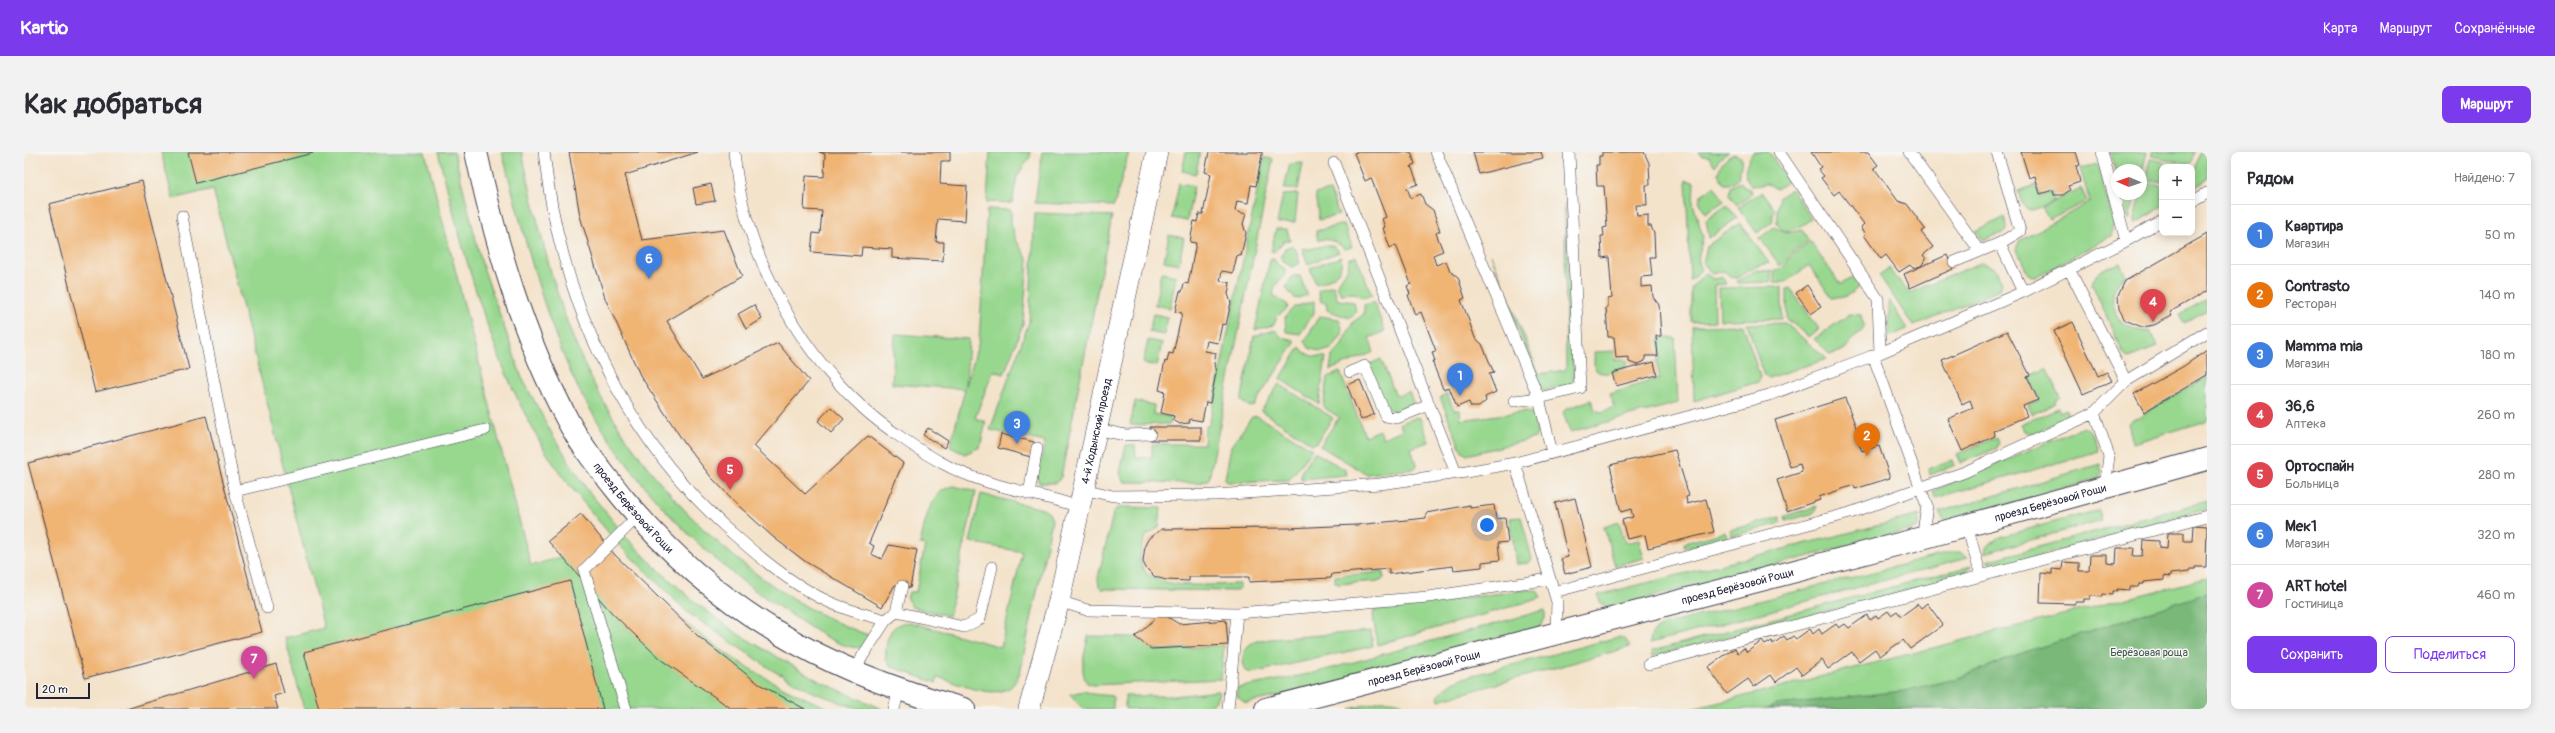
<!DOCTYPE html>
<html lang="ru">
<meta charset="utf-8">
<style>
body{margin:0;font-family:Pangolin,sans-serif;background:#f2f2f3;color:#2b2b33}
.controls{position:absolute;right:12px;top:12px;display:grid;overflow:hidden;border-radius:8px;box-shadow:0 2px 10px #0003}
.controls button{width:36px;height:36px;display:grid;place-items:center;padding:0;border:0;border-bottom:1px solid #e1e1e2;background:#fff;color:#2b2b33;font:20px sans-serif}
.compass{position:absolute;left:2087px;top:12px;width:36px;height:36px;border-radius:50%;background:#fff;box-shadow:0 2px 10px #0003;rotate:272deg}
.scale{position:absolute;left:12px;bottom:10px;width:54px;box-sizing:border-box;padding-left:4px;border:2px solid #22223b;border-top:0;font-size:11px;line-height:14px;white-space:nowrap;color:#22223b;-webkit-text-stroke:3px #f6f6f2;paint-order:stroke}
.you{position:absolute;left:1463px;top:373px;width:14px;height:14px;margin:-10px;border:3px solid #fff;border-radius:50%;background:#1a73e8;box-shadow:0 0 0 6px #1a73e833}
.badge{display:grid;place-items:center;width:26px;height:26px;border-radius:50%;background:#7c3aed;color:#fff;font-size:13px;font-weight:700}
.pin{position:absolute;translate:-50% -33px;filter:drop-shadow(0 1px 2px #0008)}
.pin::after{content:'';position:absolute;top:21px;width:14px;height:12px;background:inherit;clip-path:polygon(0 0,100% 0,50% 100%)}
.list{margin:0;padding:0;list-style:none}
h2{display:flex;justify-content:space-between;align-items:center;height:52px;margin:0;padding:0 16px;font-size:17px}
h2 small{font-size:13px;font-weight:400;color:#7c7c81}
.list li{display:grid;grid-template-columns:26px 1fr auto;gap:12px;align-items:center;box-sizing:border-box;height:60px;padding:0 16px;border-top:1px solid #e1e1e2}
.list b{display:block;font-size:15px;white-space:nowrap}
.list p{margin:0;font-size:13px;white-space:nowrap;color:#7c7c81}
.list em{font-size:13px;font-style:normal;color:#7c7c81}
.actions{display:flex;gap:8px;padding:12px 16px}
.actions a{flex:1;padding:9px 0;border:1px solid #7c3aed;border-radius:8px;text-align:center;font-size:14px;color:#7c3aed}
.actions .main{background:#7c3aed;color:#fff}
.map{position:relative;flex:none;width:2183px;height:557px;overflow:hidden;border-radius:8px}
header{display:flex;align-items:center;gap:24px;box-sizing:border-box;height:56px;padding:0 20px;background:#7c3aed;color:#fff}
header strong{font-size:19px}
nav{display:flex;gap:22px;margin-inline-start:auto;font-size:14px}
.intro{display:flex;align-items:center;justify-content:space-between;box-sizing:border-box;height:96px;padding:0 24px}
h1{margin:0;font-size:28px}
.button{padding:10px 18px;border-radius:8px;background:#7c3aed;color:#fff;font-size:14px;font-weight:700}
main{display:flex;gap:24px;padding:0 24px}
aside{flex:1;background:#fff;border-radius:8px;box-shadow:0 2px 10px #0003}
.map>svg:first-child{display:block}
.green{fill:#97d78e;stroke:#5c7c64}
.forest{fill:#79b879;stroke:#4e6d5a}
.building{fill:#f0b473}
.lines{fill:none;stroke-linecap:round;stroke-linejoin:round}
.service-casing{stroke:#423f51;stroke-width:12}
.minor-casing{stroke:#423f51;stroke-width:22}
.tertiary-casing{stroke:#423f51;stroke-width:24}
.service{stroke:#fff;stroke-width:11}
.minor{stroke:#fff;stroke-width:21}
.tertiary{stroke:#fff;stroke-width:22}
.labels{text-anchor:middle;stroke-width:3;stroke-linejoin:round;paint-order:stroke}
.street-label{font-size:11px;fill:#22223b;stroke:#f6f6f2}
.park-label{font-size:11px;fill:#455854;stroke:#f6f6f2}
</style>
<header>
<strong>Kartio</strong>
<nav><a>Карта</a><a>Маршрут</a><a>Сохранённые</a></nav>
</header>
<div class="intro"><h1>Как добраться</h1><a class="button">Маршрут</a></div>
<main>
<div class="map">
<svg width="2183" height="557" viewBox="0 0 2183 557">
<rect width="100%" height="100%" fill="#f6f6f2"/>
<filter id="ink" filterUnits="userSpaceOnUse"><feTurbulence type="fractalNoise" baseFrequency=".025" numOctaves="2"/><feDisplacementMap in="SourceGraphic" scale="8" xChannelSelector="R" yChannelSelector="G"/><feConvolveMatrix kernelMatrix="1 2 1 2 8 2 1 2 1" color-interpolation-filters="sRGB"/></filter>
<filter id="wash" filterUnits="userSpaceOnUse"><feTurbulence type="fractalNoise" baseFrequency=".012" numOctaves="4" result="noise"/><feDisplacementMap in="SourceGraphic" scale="16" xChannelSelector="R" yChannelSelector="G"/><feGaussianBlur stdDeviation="0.9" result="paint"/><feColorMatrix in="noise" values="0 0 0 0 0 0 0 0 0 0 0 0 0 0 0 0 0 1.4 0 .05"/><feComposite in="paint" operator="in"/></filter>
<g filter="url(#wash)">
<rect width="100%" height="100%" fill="#f4e3cb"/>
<path class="green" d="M137 0H401L507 414 573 394 577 389C603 415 629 444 658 468 702 505 754 536 807 557H280L261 486 300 476 189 37 149 47Z
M414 0H430L458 112 498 226 528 282 562 336 594 375 593 380 588 385C563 354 534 323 515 288 464 199 439 99 414 0Z
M478 0H498C514 73 530 146 561 214 615 329 726 442 847 484L838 495C816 500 777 468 758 457 691 413 636 360 590 294 574 270 557 245 546 219 515 149 498 74 478 0Z
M966 0H1006V5L993 24 988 51 963 50Z
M1018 0H1105L1090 54 1011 51Z
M1162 0H1176L1172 22 1158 19Z
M1675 0H1705L1696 6 1691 14 1685 5 1678 4Z
M1729 0H1745L1764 29 1753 37 1744 32 1728 34C1716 24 1723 11 1729 0Z
M2123 0 2117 24V18H2093V24L2087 0Z
M2128 0H2170L2167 12 2128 4Z
M2175 0H2183V27L2168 37Z
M1710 2 1718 6 1715 26 1705 32H1700L1694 22C1697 11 1700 7 1710 2Z
M1240 6 1249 7 1185 327 1176 331 1099 330 1096 320 1102 293H1111L1112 306 1128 305V292H1180L1181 275 1185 273Z
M2127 7 2163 15H2138V30L2122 27Z
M1279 11 1274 37H1260L1266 12Z
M2073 12 2090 71 2087 84 2012 125 2004 122 1993 98 1995 89 2066 50 2056 16Z
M1662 28 1670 30 1669 51 1679 85 1675 102 1674 111 1677 118 1666 129Z
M2120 29 2138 34V55L2110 72Z
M1716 30 1720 35 1727 38 1728 42 1713 53 1705 43 1706 35Z
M1155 31 1170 34 1163 69 1148 66Z
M2013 33 2016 44 2028 40 2029 49C2007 59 2002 66 1994 39Z
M1690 34 1700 49 1681 62 1675 48 1678 42Z
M2057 36 2063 49 2025 68 2018 55Z
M1768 37 1787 67C1779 73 1758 88 1753 70 1752 63 1754 53 1755 45Z
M1306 39 1315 63 1295 68 1291 42Z
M1738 40 1751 58 1748 63 1749 69 1733 81 1714 55Z
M1274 42 1271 70 1253 71 1259 43Z
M2098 42H2112L2105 68Z
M1541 51 1550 228 1546 233 1521 239 1515 235 1467 102 1515 222 1542 218Z
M1703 53 1713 66 1685 86 1682 68Z
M963 57 987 58V70L992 88 1004 108 999 172 980 222 969 219 951 266 962 270 956 295 941 302 926 295 941 237 868 232 871 182 945 187 942 234 955 189Z
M1011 61 1088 64 1037 325 1032 331H1015L1013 326 1021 290 966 278 1005 170Z
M1980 65 1983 75 1981 80 1960 88 1951 80Z
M1716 71 1745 111 1730 115 1713 126 1707 125 1700 119 1688 122 1679 111 1683 94Z
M1320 72 1328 95 1321 97C1313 90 1305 86 1294 88L1292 79Z
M1750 75 1763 81 1778 78 1785 89 1769 99 1762 109 1756 114 1736 86Z
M1252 77H1263L1266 89H1260L1250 100 1247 99Z
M1145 83 1160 86 1155 112 1140 109Z
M1787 90 1816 132 1830 125 1835 131 1834 136C1825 143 1819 148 1807 145L1785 113 1762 130H1750V119L1757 118 1770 101Z
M1303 93 1311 95 1315 100 1284 112 1278 96 1286 97Z
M1267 94 1271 95 1276 111 1268 115 1257 107 1261 96Z
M1332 104 1348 143 1339 146 1331 141 1317 142 1313 133 1324 116 1325 107Z
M1317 105C1320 122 1305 128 1292 132L1286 116Z
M1246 107H1250L1252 111 1261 117 1262 122C1255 130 1248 133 1250 144L1264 153 1263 157 1253 164 1250 173 1231 178Z
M1958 110 1971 116 1978 131 1976 137 1889 174 1855 123 1865 116 1885 141Z
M2096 111 2102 124C2075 139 2092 182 2126 179L2133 195 2104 206 2100 203 2068 132C2070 118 2084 116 2096 111Z
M1733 118 1747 119V130L1714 131 1713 129Z
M1137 121 1152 124 1146 156 1131 153Z
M1681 121 1689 127 1699 125 1702 132 1690 133 1691 169 1667 170V136Z
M1269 124H1276L1283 143 1271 147 1262 136Z
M1309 133 1314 148 1330 150 1332 160 1325 166 1303 158 1302 150H1297L1294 138Z
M1758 135V167L1696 168 1695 136Z
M1766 136 1795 177 1785 185 1763 167V137Z
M2183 147V158L2161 171 2156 162Z
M1865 148 1883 177 1865 185Z
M1290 149V161L1276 182 1262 180 1261 165 1270 155Z
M1350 150 1361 179 1345 186 1350 200 1306 218 1308 204 1317 194 1329 170 1340 162V153Z
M1129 162 1144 165 1140 183 1125 180Z
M1826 162 1837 163 1840 175 1820 198 1806 203 1790 187Z
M1295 164 1315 167 1319 180 1308 197 1297 200 1285 196 1281 189Z
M1761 171 1803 207 1744 226 1740 224 1723 172Z
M1719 173 1736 225 1734 230 1670 249 1668 174Z
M1251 178 1257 185 1270 188 1271 191 1230 253 1226 255 1217 249 1230 184Z
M1635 186H1651L1654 251 1546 280 1539 260 1542 257 1567 248 1571 258 1578 260 1590 255 1586 242 1636 226 1632 208 1636 207Z
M1124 188 1138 191 1133 214 1119 211Z
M1276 195C1283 205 1291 205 1302 205L1295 252 1256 227Z
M1590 199 1591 208H1603V214C1598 219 1574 226 1571 216 1569 212 1571 204 1570 200Z
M1357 207 1372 244 1385 240 1389 250 1388 254 1373 260 1362 256 1344 213Z
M2023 216 2036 245 2031 248 2032 251 2008 262 2004 253 2016 248 2005 225Z
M1316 220 1341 284 1356 278 1359 286 1378 278 1376 271 1393 265 1396 266 1405 290 1387 296 1392 313 1390 317 1343 322 1296 294 1315 265 1299 255 1304 225Z
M2183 225V269L2109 291 2104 271Z
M1255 232 1309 266 1292 291 1288 292 1237 259Z
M1423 242 1430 258H1436L1437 268 1503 259 1509 262 1513 281 1511 286 1443 303 1438 300 1416 245Z
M1111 249 1130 253 1129 262 1147 265 1146 272 1106 273Z
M2034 256 2036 261 2042 258 2045 265 2008 282 2000 279 1997 272Z
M1233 264 1288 297 1265 328 1204 330 1201 327 1207 294 1228 265Z
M2059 275C2071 279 2072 288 2075 299L1911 346 1909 339Z
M1973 285 1975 290 1973 296 1937 311 1933 302Z
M1290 300 1322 318 1323 323 1277 327V320Z
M1929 308 1931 313 1906 323 1904 317Z
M2076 312 2078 321 2074 327 1924 370 1918 366 1915 360Z
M930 334 952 340 925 464 888 455 883 447 885 440H892L901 393 896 392C901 371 905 338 930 334Z
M957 342 1019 357 1025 361 1028 368 996 521C993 526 990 533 985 536 966 547 933 531 914 525L912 531 868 515 862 508C861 490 864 471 885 470L977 495 998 400 946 390Z
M2183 349V357L1980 414 1974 415 1963 409Z
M1793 354 1790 361 1762 369 1761 364Z
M1099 355 1137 356 1135 375 1122 384C1093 445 1182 432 1216 432V436L1211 439 1078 437 1075 434 1074 426 1089 362 1092 357Z
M2075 358 2078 368 1961 401 1962 395 1975 385Z
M1896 363 1894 376 1593 454 1583 455 1576 451 1574 443Z
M1497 365 1508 407 1505 411 1492 412 1486 366Z
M1756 365 1757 371 1708 384 1706 378Z
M1595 370 1601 391 1615 388 1620 406 1591 414 1580 375Z
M1701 380 1703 385 1661 396 1660 391Z
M598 386H603L630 414 671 450 714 482 795 529 858 557H835L791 541 748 518 663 460 592 390Z
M1929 400H1936L1944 406 1626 491C1626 479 1633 476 1643 472Z
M1947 414 1940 424 1629 504 1628 499Z
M1359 420 1360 426 1357 429 1314 432 1311 430V424Z
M2183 426V557H1667L1709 547Z
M1499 438H1513L1517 446 1353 493 1349 462 1352 458Z
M1521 458V466L1517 475 1295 536 1222 551C1215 547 1212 545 1213 536L1290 521Z
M1347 479 1349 494 1228 521 1222 519C1215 504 1220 492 1236 488Z
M1064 484 1111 485 1127 497 1138 498 1200 493 1197 527 1070 533 1063 531C1054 517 1062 499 1064 484Z
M1594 485 1601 487 1606 495 1415 548 1414 543 1429 530 1439 526Z
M1060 539 1068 542 1089 544V557H1059L1046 542Z
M1195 539C1193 549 1190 553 1180 557H1101V544H1151Z
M1356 549C1368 549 1376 548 1384 557H1326Z"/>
<path class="forest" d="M2183 441V557H1742L1753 553 1879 539 1932 527 1989 504Z"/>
<g id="blocks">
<path class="building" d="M164 0H289V1L172 31Z
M545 0H674L601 23 618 88 700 78 718 124 643 169 678 227 754 191 785 229 730 294 781 342 844 284 879 311 845 391 850 394 847 402 858 407 865 393 893 398 886 436 871 433 858 455 782 410 749 385 717 356 687 325 661 292 616 223 581 146 556 64Z
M795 0H926V9H917L916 32 943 34 941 69 914 67 912 90H920L919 109 868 106V97L838 95 837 104 787 100 789 81 796 82 798 59 780 58 782 24 800 25 801 2Z
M1185 0H1238V3L1232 34 1227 33 1224 51 1213 49 1211 59 1222 62 1219 72 1222 81 1217 104 1213 103 1209 121 1198 119 1196 129 1206 131 1204 142 1207 151 1202 173 1198 172 1194 191 1183 189 1181 199 1192 201 1190 212 1192 221 1186 251 1182 250 1178 269 1166 267 1165 271 1156 272 1149 268 1150 264 1137 261 1141 240 1135 238 1141 209 1143 210 1145 201 1149 202 1158 161 1151 160 1156 139 1158 140 1160 131 1164 132 1172 91 1166 90 1170 69 1173 70 1175 62H1179L1187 22 1181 20Z
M1333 0H1387L1391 12 1387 14 1394 32 1383 36 1387 46 1397 42 1401 52 1409 58 1416 79 1412 81 1419 99 1409 103 1412 113 1422 109 1426 119 1434 125 1441 146 1437 148 1444 166 1451 186 1458 192 1470 221 1465 222 1472 240 1461 245 1462 249 1455 255H1447L1445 250 1433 255 1425 235 1419 237 1408 209H1411L1408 200 1412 199 1397 160 1391 163 1384 143 1386 142 1383 134 1387 132 1372 93 1366 96 1359 76 1361 75 1358 67 1362 65 1347 26 1341 29 1330 1Z
M1449 0H1517L1519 6 1455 22Z
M1578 0H1620L1625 11 1626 33H1622L1623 53H1612L1613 64 1624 63V74H1627L1630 82 1631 105H1626L1628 124 1617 125V135L1628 134 1629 145 1635 153 1637 184H1632L1634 204H1621V209L1613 213 1605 210V205L1592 206 1590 185H1584L1582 156 1584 155V147L1588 146 1585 105 1578 106 1577 84H1580L1579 76 1583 75 1580 34H1573L1572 13H1575V4H1578Z
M1787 0H1844L1854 13 1850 16 1861 31 1874 49 1883 52 1901 77 1897 80 1909 95 1899 103 1902 107 1897 114 1889 116 1886 113 1875 120 1862 103 1857 107 1840 83 1842 82 1837 75 1840 72 1828 56 1815 39 1810 43 1797 26 1800 24 1794 17 1797 15Z
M1997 0H2052L2056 13 2052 14 2056 30 2044 34 2046 38 2039 43H2030L2029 38 2016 42 2011 24 2005 26Z
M118 29 165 217 71 240 25 52Z
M687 32 691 49 672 52 669 36Z
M2183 82V139L2146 160 2148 164 2130 173 2118 175 2101 168 2095 157 2094 144 2101 129Z
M1923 103 1929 117 1886 136 1880 122Z
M1783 133 1797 155 1787 162 1772 141Z
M730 153 738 167 722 177 714 162Z
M2049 170 2074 224 2083 220 2088 229 2059 242 2030 179Z
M1983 179 2006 223 2003 224 2014 248 1999 254 2003 264 1969 279 1971 284 1938 299 1924 267 1949 256 1946 248 1938 252 1918 208Z
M2183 198V223L2120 260 2110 242 2160 214Z
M1630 210 1633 223 1592 234 1588 221Z
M1336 228 1350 262 1337 268 1323 233Z
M1821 246 1838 291 1835 292 1838 299 1855 294 1866 326 1831 337 1830 333 1795 345 1796 348 1763 359 1753 328 1778 320 1776 312 1766 315 1751 268Z
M807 255 820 267 807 281 794 269Z
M182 264 238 480 61 526 4 311Z
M1126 275H1177V288H1126Z
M904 276 924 289 920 296 899 283Z
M977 282 1010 290 1007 305 974 296Z
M1651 298 1665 344 1662 345 1663 352 1682 347 1690 380 1624 396 1621 383 1603 387 1598 368 1609 365 1607 357 1597 360 1586 313Z
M1551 346 1568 415 1541 422 1537 407 1544 405 1531 351Z
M1446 353V356L1470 353 1472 367 1481 366 1484 390 1474 391 1476 408 1458 410V415L1430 418 1429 414 1365 422V417L1308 422 1307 426 1225 430V425H1165V429L1142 428 1131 425 1122 416 1119 410 1121 393 1125 386 1138 377 1264 376 1332 373 1402 366V361Z
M557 362 591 403 675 485 735 532 781 557H708L636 507 588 461 524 389Z
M2170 373 2183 374 2182 415H2171V417H2166L2165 420 2146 422V425L2140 424V428L2120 430V432H2115L2114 435H2105V438L2093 437V439H2088V443L2078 442V445L2066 444V447H2060V450H2051V452L2016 451 2017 421 2028 422V417L2038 418 2039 410 2055 411V419H2065L2066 403H2083V411L2092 412 2093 396H2110L2109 404H2118L2119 388 2135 389V396L2143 397 2144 381H2160V389H2169Z
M546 429 579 557H295L280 500Z
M1903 451 1919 473 1886 497 1879 488 1856 504 1851 497 1835 509 1828 500 1804 517 1798 508 1778 523 1772 515 1752 530 1747 523 1730 535 1724 527 1703 542 1684 515 1711 496 1714 501 1720 496 1723 500 1738 489 1741 493 1748 489 1749 492 1760 484 1763 488 1769 484 1772 487 1786 477 1789 482 1795 477 1798 482 1812 472 1815 476 1821 472 1825 476 1843 463 1846 468 1852 463 1854 466 1864 459 1867 463 1873 459 1877 464 1894 452 1897 456Z
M1134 464H1142L1155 472 1202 468 1204 493 1127 497 1111 485Z
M252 512 260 541 250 544 254 557H102Z"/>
</g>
</g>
<g filter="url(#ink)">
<use href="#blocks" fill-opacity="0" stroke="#423f51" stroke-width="1"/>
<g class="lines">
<defs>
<path id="service" d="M520 0C536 149 600 289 715 387 741 410 771 434 803 449 822 458 842 463 862 468
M710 0C719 95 768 191 839 256 857 273 896 299 918 311 961 335 1010 340 1056 355
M1412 0 1515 246 1490 249
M1755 0 1854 147 1856 201
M1885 0 1956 99
M1973 0 1996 79 1976 91 1999 140
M2078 0 2102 89
M1310 11 1432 321
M2168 50 2183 41
M158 64 211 339 243 456
M1930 110 1976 91
M2045 117 2102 229
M1849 203 1903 354 1898 386
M1326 220 1341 214 1362 264 1373 266 1405 253
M1072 277 1101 283 1126 282
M1528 301 1515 246 1556 236 1545 0
M1491 311 1533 450 1532 480
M2081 336 2085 304 2070 261 2102 229 2183 180
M1059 337 1089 344 1191 343 1356 332 1442 320 1491 311 1745 243 1856 201 1999 140 2102 89 2138 68
M211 339 461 278
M1005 342 1013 296
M1943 374 1957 424
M1530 440 1826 361 1941 320 2070 261
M1035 449 1063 458 1213 461 1404 445 1526 427
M872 460 878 434
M1625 512 2183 364
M829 519 862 468 872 460 940 475 956 467 968 415
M602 557 560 418 614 364
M870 557 875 538
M1204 557 1213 461"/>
<g id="minor">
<path id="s1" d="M1005 557 1035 449 1133 0"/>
</g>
<g id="tertiary">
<path id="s2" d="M452 0C472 93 499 185 544 269 559 297 580 322 599 346 691 458 802 520 940 557"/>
<path id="s3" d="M1242 557 1898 386 2183 307"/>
</g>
</defs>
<use href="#service" class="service-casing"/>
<use href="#minor" class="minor-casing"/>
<use href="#tertiary" class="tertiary-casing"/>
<use href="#service" class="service"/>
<use href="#minor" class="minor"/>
<use href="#tertiary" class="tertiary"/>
</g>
</g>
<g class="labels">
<g class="street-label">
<text dy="4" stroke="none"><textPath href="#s1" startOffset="286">4-й Ходынский проезд</textPath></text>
<text dy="4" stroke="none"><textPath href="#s3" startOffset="811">проезд Берёзовой Рощи</textPath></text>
<text dy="4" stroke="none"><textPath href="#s2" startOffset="394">проезд Берёзовой Рощи</textPath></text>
<text dy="4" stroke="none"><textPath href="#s3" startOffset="487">проезд Берёзовой Рощи</textPath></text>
<text dy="4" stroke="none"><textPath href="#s3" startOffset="163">проезд Берёзовой Рощи</textPath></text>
</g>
<g class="park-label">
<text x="2125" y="504">Берёзовая роща</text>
</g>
</g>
</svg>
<div class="controls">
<button>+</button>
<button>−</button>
</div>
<svg class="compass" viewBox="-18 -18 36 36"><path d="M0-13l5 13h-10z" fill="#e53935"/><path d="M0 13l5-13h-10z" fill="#7c7c81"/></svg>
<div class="scale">20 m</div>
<div class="you"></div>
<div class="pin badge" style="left:1436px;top:244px;background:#3f7fe0">1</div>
<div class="pin badge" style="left:1843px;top:304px;background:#e8710a">2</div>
<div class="pin badge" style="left:993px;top:292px;background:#3f7fe0">3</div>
<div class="pin badge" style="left:2129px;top:170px;background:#e0444e">4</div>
<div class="pin badge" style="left:706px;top:338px;background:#e0444e">5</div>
<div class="pin badge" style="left:625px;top:127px;background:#3f7fe0">6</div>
<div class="pin badge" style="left:230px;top:527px;background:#d1479c">7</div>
</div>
<aside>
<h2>Рядом<small>Найдено: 7</small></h2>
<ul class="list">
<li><span class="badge" style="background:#3f7fe0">1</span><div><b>Квартира</b><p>Магазин</p></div><em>50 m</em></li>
<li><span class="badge" style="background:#e8710a">2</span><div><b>Contrasto</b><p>Ресторан</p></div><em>140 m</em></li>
<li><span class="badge" style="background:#3f7fe0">3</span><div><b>Mamma mia</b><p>Магазин</p></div><em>180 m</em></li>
<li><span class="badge" style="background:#e0444e">4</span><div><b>36,6</b><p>Аптека</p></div><em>260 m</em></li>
<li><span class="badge" style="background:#e0444e">5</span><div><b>Ортоспайн</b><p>Больница</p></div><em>280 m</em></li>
<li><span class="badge" style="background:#3f7fe0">6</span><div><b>Мек1</b><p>Магазин</p></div><em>320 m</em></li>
<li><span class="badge" style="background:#d1479c">7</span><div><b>ART hotel</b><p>Гостиница</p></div><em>460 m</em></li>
</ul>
<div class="actions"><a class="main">Сохранить</a><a>Поделиться</a></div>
</aside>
</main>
